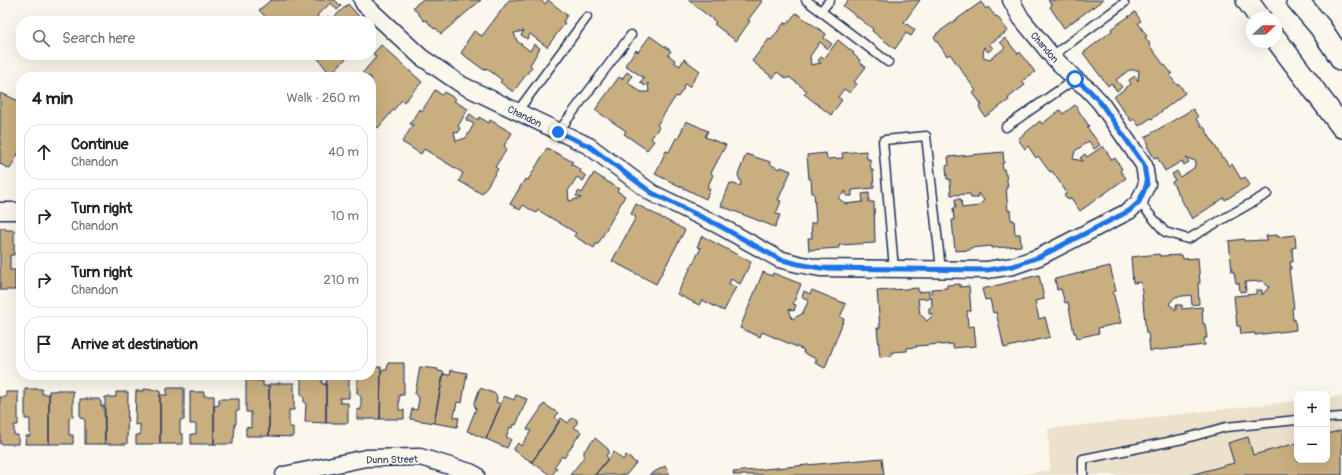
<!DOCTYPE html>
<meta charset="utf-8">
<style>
body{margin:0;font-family:Pangolin,sans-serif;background:#f6f6f6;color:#222}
.controls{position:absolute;right:12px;bottom:12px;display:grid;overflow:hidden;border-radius:8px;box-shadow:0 4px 16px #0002}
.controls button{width:36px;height:36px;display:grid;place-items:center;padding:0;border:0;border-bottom:1px solid #e0e0e0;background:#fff;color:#222;font:20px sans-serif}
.compass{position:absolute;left:1246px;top:12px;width:36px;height:36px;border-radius:50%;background:#fff;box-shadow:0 4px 16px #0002;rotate:68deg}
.stop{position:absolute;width:12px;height:12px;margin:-9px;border:3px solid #1a73e8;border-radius:50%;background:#fff}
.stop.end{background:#1a73e8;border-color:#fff;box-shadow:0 1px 4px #0008}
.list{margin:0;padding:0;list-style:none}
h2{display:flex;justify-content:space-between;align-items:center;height:52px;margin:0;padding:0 16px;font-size:17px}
h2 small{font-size:13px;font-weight:400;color:#767676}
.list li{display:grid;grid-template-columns:26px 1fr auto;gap:12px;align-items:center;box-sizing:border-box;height:56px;margin:0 8px 8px;padding:0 8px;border:1px solid #e0e0e0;border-radius:16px}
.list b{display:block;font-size:15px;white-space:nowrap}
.list p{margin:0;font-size:13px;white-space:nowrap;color:#767676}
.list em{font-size:13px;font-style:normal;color:#767676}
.icon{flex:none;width:22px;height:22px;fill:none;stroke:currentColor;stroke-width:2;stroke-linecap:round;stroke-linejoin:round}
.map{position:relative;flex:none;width:1342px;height:475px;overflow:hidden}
.search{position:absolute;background:#fff;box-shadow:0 4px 16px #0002;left:16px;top:16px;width:360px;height:44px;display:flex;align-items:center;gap:10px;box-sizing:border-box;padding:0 14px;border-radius:16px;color:#767676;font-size:15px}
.panel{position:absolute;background:#fff;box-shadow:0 4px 16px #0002;left:16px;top:72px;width:360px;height:308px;border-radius:16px}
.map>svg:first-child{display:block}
.built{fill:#ece1cb}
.building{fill:#c9ae7f;stroke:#1b2f5e}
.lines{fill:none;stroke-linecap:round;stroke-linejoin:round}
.service-casing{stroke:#1b2f5e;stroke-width:11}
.minor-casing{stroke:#1b2f5e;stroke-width:19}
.tertiary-casing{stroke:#1b2f5e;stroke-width:24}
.service{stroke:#fbf7ec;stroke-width:8}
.minor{stroke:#fbf7ec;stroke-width:16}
.tertiary{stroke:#fbf7ec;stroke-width:21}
.route{stroke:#1a73e8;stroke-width:5}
.labels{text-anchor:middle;stroke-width:3.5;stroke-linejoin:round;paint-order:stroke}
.street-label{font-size:10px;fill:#1b2f5e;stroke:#fbf7ec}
</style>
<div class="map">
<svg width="1342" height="475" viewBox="0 0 1342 475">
<rect width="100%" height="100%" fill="#fbf7ec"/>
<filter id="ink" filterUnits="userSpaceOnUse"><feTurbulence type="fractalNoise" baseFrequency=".025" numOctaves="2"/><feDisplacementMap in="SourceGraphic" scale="8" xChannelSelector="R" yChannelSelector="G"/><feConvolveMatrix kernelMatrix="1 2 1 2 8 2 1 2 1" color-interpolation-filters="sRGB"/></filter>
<g filter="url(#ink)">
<path class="built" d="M1342 396V475H1015L1050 470 1048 429 1297 401V460H1327V398Z"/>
<path class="building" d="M271 0H335L341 6 337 10 331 3 318 14 317 21H269L259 10Z
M422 0H481L441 34 436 28 434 29 426 20 424 21 413 7Z
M509 0H540L545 4 548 0 567 15 563 22 565 23 547 47 530 34 527 39 521 35 524 31 514 33 517 41 530 51 534 44 540 48 530 65 532 67 513 92 500 82 502 80 486 68 484 70 461 53 467 44 466 43 474 31 482 36Z
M688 0H763L748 20 750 21 736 41 714 24 716 22Z
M848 0H920L904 22 915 30 911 36 906 33 895 49 872 31 873 29 843 6Z
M1048 0H1103L1064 28 1050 7 1052 5Z
M981 2 986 9 988 7 996 17 997 16 1008 31 989 44 993 48 988 52 984 47 983 57 990 59 1005 48 1000 42 1005 38 1018 54 1020 52 1035 72 1022 81 1025 85 1008 98 1009 100 985 117 979 107 982 105 973 93 976 91 950 54 947 56 934 37 937 35 936 34Z
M348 4 363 21 324 20 328 16 331 20Z
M1135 12 1141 21 1138 23 1147 36 1145 37 1150 44 1149 45 1164 65H1165L1172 74 1170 76 1177 85 1179 84 1185 93 1152 119 1151 118 1139 126 1134 119 1131 121 1114 97 1131 84 1129 80 1135 76 1138 81 1139 70H1129L1116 80 1122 87 1117 91 1111 83 1108 86 1083 53 1112 31 1111 29Z
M796 13 826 34 824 38 832 44 828 49 820 42 810 56 811 65 821 63 818 61 821 57 824 59 838 40 854 53 853 54 860 60 859 62 866 67 854 82 857 84 850 93 844 89 838 97 842 100 831 115 804 94 807 91 789 77 787 79 777 72 773 78 752 61 769 39 771 40 784 23 787 24Z
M650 36 671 51 668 55 675 60 674 62 680 66 684 59 700 71 689 87 685 84 683 86 684 88 678 97 676 96 657 125 659 127 651 139 654 141 647 150 624 134 626 131 595 110 619 77 622 79 627 72 632 76 628 83 641 92H649L648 83 645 86 640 82 644 78 625 65 636 50 638 52Z
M381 45 422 82 404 102 402 100 378 128 371 122V77H359L376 57 373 54Z
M313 55H350L330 74 316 56 315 57Z
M435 90 442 95 444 92 456 99 454 101 468 109 458 126 460 128 458 133 454 131 456 141 466 138 474 124 466 120 470 114 478 120 479 117 489 123 490 120 512 133 504 146 507 149 495 167 498 169 482 194 459 181 463 173 424 149 421 154 402 142 413 125 410 124 419 109 422 111Z
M1 93 21 102V148L10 169 0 164V95Z
M1075 105 1089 126 1087 127 1100 145 1094 149 1089 141 1075 151 1073 159 1083 161 1080 158 1085 154 1087 157 1103 146 1112 160 1115 158 1122 169 1120 171 1126 178 1080 211 1071 198 1068 200 1064 195 1067 193 1052 171 1050 172 1038 156 1036 158 1028 146 1025 149 1018 139 1040 121 1042 124 1060 110 1063 114Z
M1193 109 1198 117 1196 119 1200 124 1202 127H1204L1222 158 1224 157 1230 166 1232 164 1241 179 1245 177 1250 185 1225 200 1224 198 1192 219 1172 182 1175 180 1172 174 1177 171 1180 177 1194 168 1196 161 1186 158 1189 162 1184 165 1182 161 1165 171 1157 157 1154 158 1147 146 1149 145 1145 137Z
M686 121 708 131 705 137 726 145 711 173 713 175 707 188 710 189 706 199 655 174 666 151 669 152 676 138 678 139Z
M547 148 573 162 571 164 581 170 580 172 586 176 583 181 577 177 568 191 569 201 581 198 576 196 579 191 582 193 594 173 619 189 617 191 625 196 598 244H596L594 248 574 236 576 233 538 210 536 213 523 205 520 210 510 204 525 179 528 180Z
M866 151 867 159H870L871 170H873L874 188 852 190V196H846V191L838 198 846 204 863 202 862 194 869 193V202H874L875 243 839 245V248L809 250 808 238H812L811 223H816L814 193H812L811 179H809L807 155 826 153 827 159 843 158 842 153Z
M1003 152 1004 163H1002L1003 170 1004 169 1005 174H1006L1008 187H1006L1008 211 1010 210 1011 220H1014L1015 234H1020L1021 246 992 248V246L970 248V250L955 251 952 220H954L953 208H956L955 199H961L962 208 979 206 984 200 978 193V198H971L970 194 951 195 950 179H947L946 166 949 165 948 157Z
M746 154 770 162V163L773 166 780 169 781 167 791 171 778 200 781 201 776 214 780 215 775 227 721 206 730 183 740 186 741 183 738 175Z
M636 204 685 230 656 284 612 261 636 217 631 214Z
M0 228H5L6 230H14V255H10V270H15V290H0Z
M1277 235V237L1295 235 1296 247 1292 248 1293 262H1290L1291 269H1289L1294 308H1292L1293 320 1295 319 1296 330 1255 335V333L1241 334 1240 326H1237L1234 296 1256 294V290H1262V295L1269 287 1262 281 1245 282 1246 291 1240 292 1239 283H1236L1234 272H1232L1229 241 1244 239V241L1267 240 1266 236Z
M702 236 751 262 740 284 731 279 729 284 736 287 724 311 702 300 699 305 677 294 701 248 697 247Z
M1159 254 1160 256 1182 255 1183 259 1198 258 1200 283H1198L1199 304 1192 305 1191 295 1175 297 1169 304 1176 310V305H1182V309L1202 307 1203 324H1205L1207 338H1204L1205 345 1150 351 1148 333H1146L1141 282 1133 283 1131 257Z
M1110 266 1116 291 1113 292 1121 323 1098 328 1099 333 1077 338 1076 333H1074L1068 302 1065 303 1061 289 1057 290 1055 279Z
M763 272 772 276 773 273 801 284 793 304 796 305 794 311 789 309 792 319 802 314 809 300 802 297 804 291 810 294 812 290 846 304 840 317 844 319 825 368 815 363 817 359 803 353 804 350 762 332 760 337 740 328Z
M1039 275 1044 299 1035 301 1039 319 1045 317 1050 337 1004 348 996 312 993 313 990 299 985 300 982 289Z
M960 284V287L969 286 971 311H967L968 327 974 326 976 346 953 348V344L941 345V344L916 346 917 347 907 348V351L892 352V356L880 357 877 328H880L877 291 918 288V292L929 291V298L918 299 920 314 927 321 934 314H929V308L932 307 931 289 947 288V285Z
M388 363H404V395H399V410H404V419H380L381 370H387Z
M371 365H374V367H381L380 419H357V409L361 410V397L357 393V375H371Z
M420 367 438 369V371L444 372 434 423 410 419 412 409 417 410 419 399 415 394Z
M451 370 467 373 462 403 457 402 454 417 459 418 457 427 434 423 443 374 450 375Z
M337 375H349V398H340V403H348V423H326V376H337Z
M301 378H319L322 380V384H326V423L305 422 306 403H304V397L301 394Z
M246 380 263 381V386H269V436H246V427L251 428V412H246Z
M278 383H294V410H289V427H293V437L269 436V384H278Z
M167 388H184V420H180V434H183V444H160V395H167Z
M480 388 496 394 497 398 496 402 501 404 486 439 467 431 476 409 474 404Z
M25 389H42V394H49V444H25L26 436H30V419H25Z
M144 389 160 391V444H136V435H140V424L135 425 136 391H144Z
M56 390H65V391H73V417L69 418V435H73V444H49V391H56Z
M6 392H18V425H14V435H18V444H0V397H6Z
M116 392H128L127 444H105V397H116Z
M190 392H204V396H214V444H191V434H196V424H190Z
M516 395 527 399 516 425 514 424 513 428 510 427 506 437 511 439 507 448 486 439 504 396 514 400Z
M80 399H99L101 402V406H104L105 444H85V420L80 417Z
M219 399H239V411H236V424H235L234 438H233V444H214V406L219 405Z
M544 404 558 413 555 418 560 421 532 462 513 450 518 443 521 446 531 431 527 429Z
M561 418 568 423 571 419 574 418 577 420V423L574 427 581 432 564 458 562 456 554 467 557 468 552 475H550L532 462Z
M1342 430V475H1190L1234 463 1228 443 1248 437 1253 455 1297 443V460H1327V434Z
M595 438 608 449 609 452 606 456 608 458 595 475H570L582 460 584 456V451Z
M614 452 623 460 626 455 636 463 626 475H595Z
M882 458 884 475H734L733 472Z
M665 466 670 475H649Z"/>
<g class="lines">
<defs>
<path id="service" d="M806 0 888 62
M821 11 830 0
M1052 56 1124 3
M517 112 587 17
M1006 127 1075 79
M558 132 631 35
M1139 202 1165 232 1188 239 1267 194
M894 269 883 141 884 140 926 136 941 269
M1327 418 1342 417
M1083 475V459L1183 439 1226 427 1297 420"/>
<path id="minor" d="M362 0 364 4 421 57 462 85 589 146 652 193 718 225 779 259 798 264 820 268 987 270 1013 266 1039 257 1129 211 1139 202 1147 184 1144 165 1100 102 1088 89 1075 79 1052 56 1021 18 1011 0
M0 211H21
M284 475 366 458 420 457 470 472 476 475"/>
<path id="tertiary" d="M1247 0 1260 18
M1297 0 1320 27 1342 60
M1276 39 1342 127"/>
</defs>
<use href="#service" class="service-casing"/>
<use href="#minor" class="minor-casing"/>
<use href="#tertiary" class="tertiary-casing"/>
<use href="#service" class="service"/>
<use href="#minor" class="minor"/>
<use href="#tertiary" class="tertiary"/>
</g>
</g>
<g class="lines" filter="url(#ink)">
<path class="route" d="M558 132 589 146 652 193 718 225 779 259 798 264 820 268 987 270 1013 266 1039 257 1129 211 1139 202 1147 184 1144 165 1100 102 1088 89 1075 79"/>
</g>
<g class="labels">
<g class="street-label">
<text transform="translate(1045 47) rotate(49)" y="4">Chandon</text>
<text transform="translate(525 116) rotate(26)" y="4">Chandon</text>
<text transform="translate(392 459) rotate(-1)" y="4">Dunn Street</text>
</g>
</g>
</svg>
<div class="controls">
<button>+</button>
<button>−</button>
</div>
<svg class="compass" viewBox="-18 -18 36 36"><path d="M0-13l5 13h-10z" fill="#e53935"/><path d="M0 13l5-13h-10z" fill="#767676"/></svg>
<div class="stop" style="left:1075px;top:79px"></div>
<div class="stop end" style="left:558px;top:132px"></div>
<div class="search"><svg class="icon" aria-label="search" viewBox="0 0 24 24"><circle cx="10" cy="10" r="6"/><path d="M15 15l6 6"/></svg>Search here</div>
<section class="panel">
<h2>4 min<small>Walk · 260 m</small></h2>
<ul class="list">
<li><svg class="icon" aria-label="ahead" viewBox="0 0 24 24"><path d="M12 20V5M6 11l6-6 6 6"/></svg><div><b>Continue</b><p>Chandon</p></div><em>40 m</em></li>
<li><svg class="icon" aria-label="right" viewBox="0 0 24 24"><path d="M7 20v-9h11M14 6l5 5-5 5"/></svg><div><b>Turn right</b><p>Chandon</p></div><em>10 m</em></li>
<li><svg class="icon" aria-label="right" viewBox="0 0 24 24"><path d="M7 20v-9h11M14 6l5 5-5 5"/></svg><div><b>Turn right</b><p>Chandon</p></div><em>210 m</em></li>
<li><svg class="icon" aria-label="arrive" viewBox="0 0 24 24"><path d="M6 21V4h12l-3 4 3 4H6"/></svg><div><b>Arrive at destination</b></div></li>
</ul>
</section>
</div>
